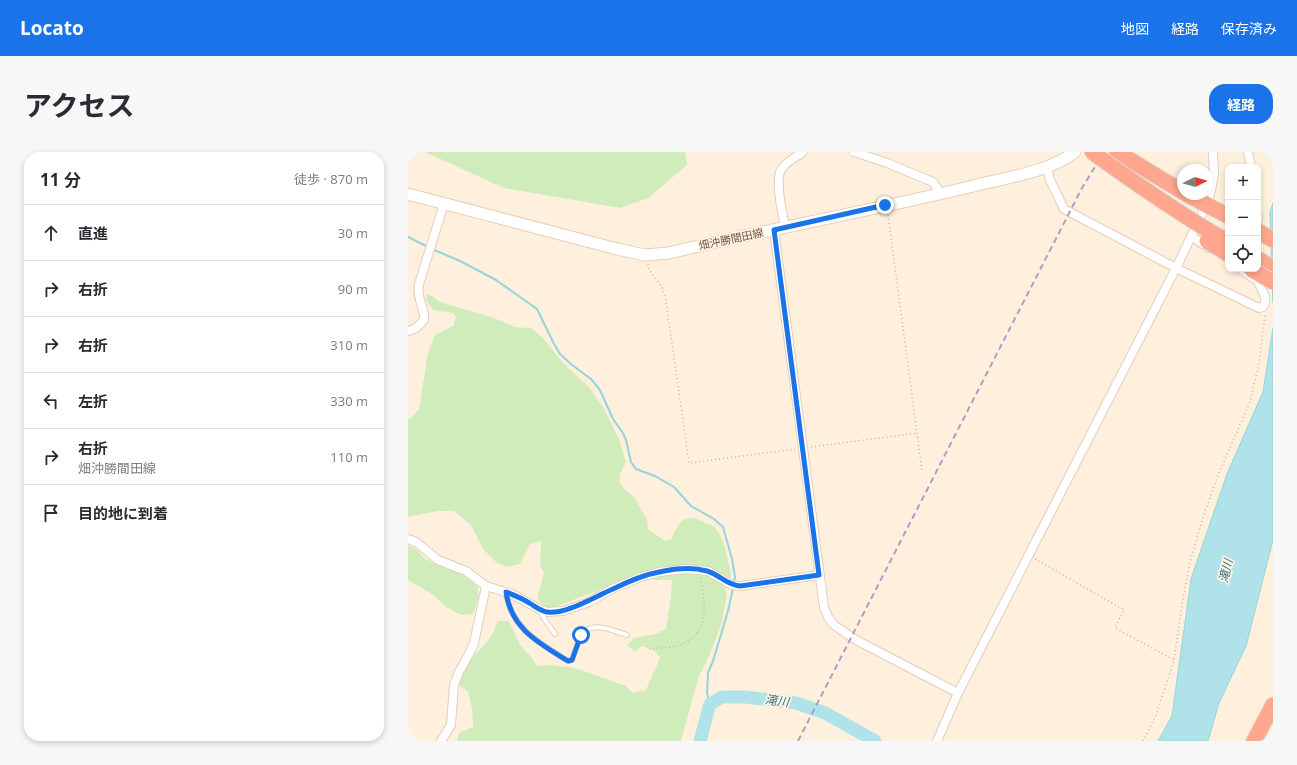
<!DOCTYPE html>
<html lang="ja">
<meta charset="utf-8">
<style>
body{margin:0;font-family:"Open Sans","Noto Sans JP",sans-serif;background:#f7f7f7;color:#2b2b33}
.controls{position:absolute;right:12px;top:12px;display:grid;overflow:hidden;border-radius:8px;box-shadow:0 2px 6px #0003}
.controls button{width:36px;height:36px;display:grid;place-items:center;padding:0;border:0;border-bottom:1px solid #e1e1e2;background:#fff;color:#2b2b33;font:20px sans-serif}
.compass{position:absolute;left:769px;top:12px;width:36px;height:36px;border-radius:50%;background:#fff;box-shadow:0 2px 6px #0003;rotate:85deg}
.stop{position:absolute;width:12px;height:12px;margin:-9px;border:3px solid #1a73e8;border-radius:50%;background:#fff}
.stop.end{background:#1a73e8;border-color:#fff;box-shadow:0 1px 4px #0008}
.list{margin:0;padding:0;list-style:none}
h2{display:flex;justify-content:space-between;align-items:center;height:52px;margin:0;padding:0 16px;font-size:17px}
h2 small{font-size:13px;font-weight:400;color:#7c7c81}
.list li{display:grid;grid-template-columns:26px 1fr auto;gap:12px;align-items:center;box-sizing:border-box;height:56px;padding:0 16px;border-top:1px solid #e1e1e2}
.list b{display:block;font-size:15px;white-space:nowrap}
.list p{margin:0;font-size:13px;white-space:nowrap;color:#7c7c81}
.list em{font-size:13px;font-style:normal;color:#7c7c81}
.icon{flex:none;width:22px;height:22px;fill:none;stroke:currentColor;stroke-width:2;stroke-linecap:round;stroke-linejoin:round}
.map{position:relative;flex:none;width:865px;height:589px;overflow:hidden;border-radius:16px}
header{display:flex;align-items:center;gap:24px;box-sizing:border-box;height:56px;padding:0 20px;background:#1a73e8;color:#fff}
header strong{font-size:19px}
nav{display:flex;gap:22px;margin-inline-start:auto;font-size:14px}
.intro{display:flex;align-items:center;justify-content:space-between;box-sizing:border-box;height:96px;padding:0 24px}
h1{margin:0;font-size:28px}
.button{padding:10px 18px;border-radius:16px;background:#1a73e8;color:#fff;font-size:14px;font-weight:700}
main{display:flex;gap:24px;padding:0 24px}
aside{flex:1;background:#fff;border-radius:16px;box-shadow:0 2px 6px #0003}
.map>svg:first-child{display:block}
.green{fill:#d1ecbb}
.water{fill:#b0e3e9;stroke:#96d3db}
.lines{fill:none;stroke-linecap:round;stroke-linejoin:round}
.stream{stroke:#96d3db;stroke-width:2}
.river{stroke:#b0e3e9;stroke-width:13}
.lane-casing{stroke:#e4cdbc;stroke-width:6}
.street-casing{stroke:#e4cdbc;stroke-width:10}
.secondary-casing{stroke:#eaceb8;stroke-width:13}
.highway-casing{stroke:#ded6d2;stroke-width:17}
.path{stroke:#daae96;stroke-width:1.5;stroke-dasharray:1 3;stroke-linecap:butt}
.lane{stroke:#fff;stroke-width:4}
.street{stroke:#fff;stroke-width:8}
.secondary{stroke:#fff;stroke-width:11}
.highway{stroke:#ffa78e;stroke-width:15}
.rail{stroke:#b29cc7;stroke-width:2;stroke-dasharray:6 4;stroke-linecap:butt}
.highway-bridge-casing{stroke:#ded6d2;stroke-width:17;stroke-linecap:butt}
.highway-bridge{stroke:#ffa78e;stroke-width:15}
.route{stroke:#1a73e8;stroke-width:5}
.labels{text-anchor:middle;stroke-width:3.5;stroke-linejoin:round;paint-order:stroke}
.street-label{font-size:11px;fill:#755444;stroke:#fff4e5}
.water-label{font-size:12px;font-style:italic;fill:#36747d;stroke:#fff4e5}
</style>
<header>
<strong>Locato</strong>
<nav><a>地図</a><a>経路</a><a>保存済み</a></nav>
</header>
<div class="intro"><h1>アクセス</h1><a class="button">経路</a></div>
<main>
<aside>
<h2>11 分<small>徒歩 · 870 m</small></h2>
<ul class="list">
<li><svg class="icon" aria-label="ahead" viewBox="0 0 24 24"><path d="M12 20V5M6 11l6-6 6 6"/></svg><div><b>直進</b></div><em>30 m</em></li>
<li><svg class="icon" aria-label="right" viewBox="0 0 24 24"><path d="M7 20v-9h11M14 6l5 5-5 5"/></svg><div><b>右折</b></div><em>90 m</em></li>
<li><svg class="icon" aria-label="right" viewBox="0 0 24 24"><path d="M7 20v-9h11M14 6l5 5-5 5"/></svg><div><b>右折</b></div><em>310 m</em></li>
<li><svg class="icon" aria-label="left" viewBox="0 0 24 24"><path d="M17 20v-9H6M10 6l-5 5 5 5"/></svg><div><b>左折</b></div><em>330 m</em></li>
<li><svg class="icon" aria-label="right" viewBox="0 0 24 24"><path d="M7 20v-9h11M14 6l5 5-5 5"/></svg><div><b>右折</b><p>畑沖勝間田線</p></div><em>110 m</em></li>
<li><svg class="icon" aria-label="arrive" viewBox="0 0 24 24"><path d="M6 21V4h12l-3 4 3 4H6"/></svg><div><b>目的地に到着</b></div></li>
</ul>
</aside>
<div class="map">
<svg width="865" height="589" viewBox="0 0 865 589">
<rect width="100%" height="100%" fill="#fef0dd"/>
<path class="green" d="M17 0H277L279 13 240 46 212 56 96 36Z
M18 142 24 144 32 150 86 166 107 175 123 176 137 188 154 210 181 235 195 255 211 287 218 310 212 322V331L218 339 226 345 239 368 240 377 257 389 264 386C271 368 279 360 298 371 301 372 306 374 308 377 317 388 319 407 323 421L322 426 318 427 316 433 319 442 313 474 301 504 290 527 273 589H49L51 581 65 575 64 556 60 540 51 533 53 520 65 504 78 491 85 481 90 469H101L112 493 124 506 129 514 143 513 167 516 218 534 225 541 238 538 252 506 247 499 234 494 227 500 219 493 226 486 248 482 258 477 263 443 264 428H247L236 421 139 458 129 446 136 421 132 413 133 389 122 392 112 412 99 415 89 411 75 397 63 373 46 359H29L0 365V266L2 267 11 257 20 201 27 183 45 174 48 165 45 161 25 158 19 150Z
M0 393 8 397 17 407 55 423 70 435V446L65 462 53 463 38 455 24 442 0 428Z"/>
<path class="water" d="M865 51V151L862 60Z
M865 176V388L838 494 811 551 800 589H750L764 564 783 427 819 322 855 240Z"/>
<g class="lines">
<path class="stream" d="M0 85 20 95
M24 97 52 109 88 128 129 157 146 192 152 202 164 213 183 227 192 238 205 267 215 281 218 288 223 310 228 317 247 324 266 335 283 354 306 367 315 375 324 407 327 425 326 431
M302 552 299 541 300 521 305 509 320 459 325 436"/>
<path class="river" d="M292 589 302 552 314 545H337L388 551 417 561 467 589"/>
<defs>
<path id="lane" d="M98 441C103 476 132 491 160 509L164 508C167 500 169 491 173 484 182 467 206 479 219 483
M133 459 135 465 147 482"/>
<path id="street" d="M446 0 479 11 525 30 533 42
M840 0 843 15
M639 15 642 28 656 57 768 116 851 156 855 155C861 146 854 139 850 130 849 127 849 123 849 120
M850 64V68
M377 76C375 62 365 25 375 15 380 9 388 5 395 0
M366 78 416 455 420 465 426 473 448 488 550 541
M783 84 801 96
M832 117 845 126
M0 179C7 178 11 174 16 168 17 154 8 148 11 132L36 52
M0 387 8 390 30 408 58 419 78 434 104 442 133 458 140 460 155 459 181 450 204 437 233 425 251 420 277 417 300 419 324 433 333 434 411 423
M33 589 43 573 46 533 51 520 60 504 66 491 78 434
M529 589 550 541 768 116 801 47 806 23 805 0"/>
<path id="secondary" d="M0 42 209 97 237 103 261 101C361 77 462 59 561 35 595 26 639 21 667 0"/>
<path id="highway" d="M709 0 775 40
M850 79 865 88
M850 107 865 116
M846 589 865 553"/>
</defs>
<use href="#lane" class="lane-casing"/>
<use href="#street" class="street-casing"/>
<use href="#secondary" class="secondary-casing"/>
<use href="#highway" class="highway-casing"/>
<path class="path" d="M480 63 514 319
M240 112 241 118 254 135 258 149 281 311 387 297
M403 295 510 281
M627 407 716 458 707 476 766 508
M241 497C251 496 263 496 272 493 302 481 298 450 292 425
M735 589 748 563 766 508 774 452 782 410 795 365 810 323 842 250 851 211 857 163"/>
<use href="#lane" class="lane"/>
<use href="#street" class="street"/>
<use href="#secondary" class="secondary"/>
<use href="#highway" class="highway"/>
<path class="rail" d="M390 589 674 36 696 0"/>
<defs>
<path id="highway-bridge" d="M684 0C728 32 773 63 820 90
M778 42 820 64
M799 89 820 102
M843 117 865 130"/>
</defs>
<use href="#highway-bridge" class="highway-bridge-casing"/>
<use href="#highway-bridge" class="highway-bridge"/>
</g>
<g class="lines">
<path class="route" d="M173 483 164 508 160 509C131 491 103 477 98 440 106 443 115 447 123 452 128 455 133 459 139 460 157 463 188 444 205 437 219 430 235 423 251 420 265 417 285 415 299 419 312 423 319 433 332 434L411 423 366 78 477 53"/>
</g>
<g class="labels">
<g class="street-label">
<text transform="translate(323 87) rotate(-12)" y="4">畑沖勝間田線</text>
</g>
<g class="water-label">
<text transform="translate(818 419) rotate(-77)" y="4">滝川</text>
<text transform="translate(369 549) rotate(7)" y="4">滝川</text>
</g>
</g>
</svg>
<div class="controls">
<button>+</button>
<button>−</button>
<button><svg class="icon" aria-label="locate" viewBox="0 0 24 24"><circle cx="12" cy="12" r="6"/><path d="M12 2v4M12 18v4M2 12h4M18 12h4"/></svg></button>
</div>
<svg class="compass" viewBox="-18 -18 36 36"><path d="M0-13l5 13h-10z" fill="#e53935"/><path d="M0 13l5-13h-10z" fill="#7c7c81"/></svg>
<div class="stop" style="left:173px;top:483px"></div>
<div class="stop end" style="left:477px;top:53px"></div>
</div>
</main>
